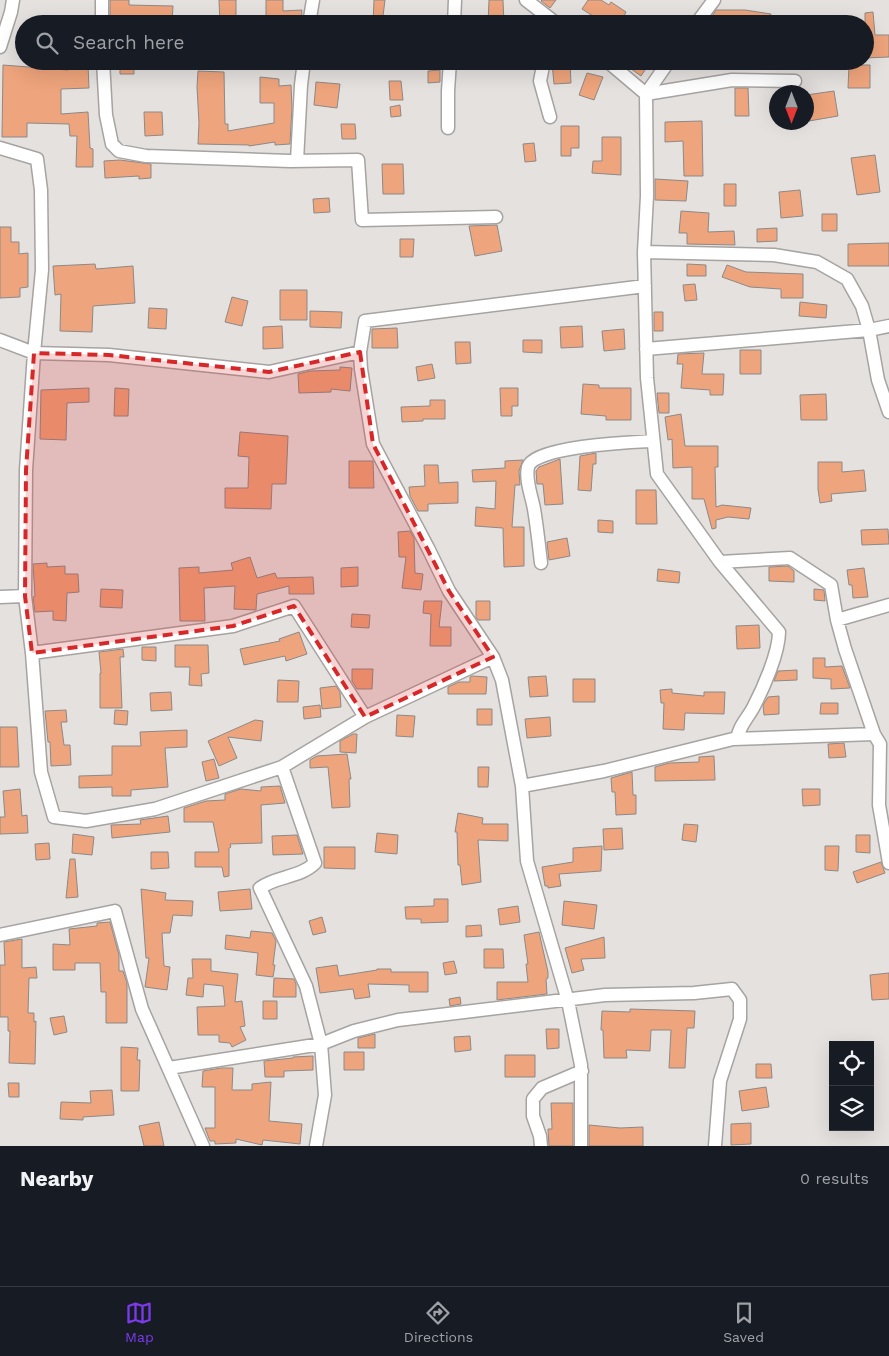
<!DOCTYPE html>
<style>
body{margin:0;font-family:"Work Sans",sans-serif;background:#242831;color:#f1f3f6}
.controls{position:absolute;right:15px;bottom:15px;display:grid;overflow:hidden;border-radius:0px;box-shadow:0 5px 20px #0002}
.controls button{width:45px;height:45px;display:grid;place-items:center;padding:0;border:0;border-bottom:1px solid #363941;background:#171b24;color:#f1f3f6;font:25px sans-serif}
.compass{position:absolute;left:769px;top:85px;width:45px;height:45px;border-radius:50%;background:#171b24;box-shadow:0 5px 20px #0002;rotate:180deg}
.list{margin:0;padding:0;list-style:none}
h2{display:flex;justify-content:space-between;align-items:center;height:65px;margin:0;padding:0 20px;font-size:21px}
h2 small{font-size:16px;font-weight:400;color:#9ea1a6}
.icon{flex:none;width:28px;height:28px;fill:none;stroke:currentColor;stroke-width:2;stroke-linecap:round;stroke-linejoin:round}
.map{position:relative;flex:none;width:889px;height:1146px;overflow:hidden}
.search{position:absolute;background:#171b24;box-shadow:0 5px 20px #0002;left:15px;right:15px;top:15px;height:55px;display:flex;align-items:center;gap:12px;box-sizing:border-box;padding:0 18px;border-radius:28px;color:#9ea1a6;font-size:19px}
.sheet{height:140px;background:#171b24}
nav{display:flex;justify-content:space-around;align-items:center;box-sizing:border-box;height:70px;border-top:1px solid #363941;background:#171b24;font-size:14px;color:#9ea1a6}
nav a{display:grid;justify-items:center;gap:2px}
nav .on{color:#7c3aed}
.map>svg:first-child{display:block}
.building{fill:#eea47c;stroke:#8d8987}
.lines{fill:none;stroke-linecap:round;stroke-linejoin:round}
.street-casing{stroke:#a6a3a1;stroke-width:15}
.street{stroke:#fff;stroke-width:12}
.marked{fill:#d62828;fill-opacity:0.2;stroke:#d62828;stroke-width:4;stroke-dasharray:10 6;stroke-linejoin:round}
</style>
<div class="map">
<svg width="889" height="1146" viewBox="0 0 889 1146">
<rect width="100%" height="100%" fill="#e5e1df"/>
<path class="building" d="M110 0H129V5L173 6 172 22 130 21V23L110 24Z
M219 0H236V24H220Z
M266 0H283V11L302 10 301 24H266Z
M374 0H385L382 24H373Z
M489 0H503L504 24H488Z
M542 0H556L550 8 541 1Z
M588 0H601L609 5 611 2 626 12 624 16 635 24H596L599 20 582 9Z
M716 10H745L771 14 769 24H711V18Z
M873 12 875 35H889V57L865 58V13Z
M532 15 543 24H526Z
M120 61H134V74H120Z
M570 61 571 83 554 84 552 63Z
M620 61H651L641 76Z
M3 65 68 70 67 66 88 65 89 88 61 89V114L88 112 90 148 93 149V167H76L77 136H70L69 124 27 123V137H2Z
M849 65H870V88H848Z
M440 70V82L428 83V71Z
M198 71 224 72 225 124H228V131L274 123V103H260V77L279 79V86L291 85 292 108 290 144 275 145V142L249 146V145L198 144 199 123 197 87Z
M587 73 603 77 594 100 579 95Z
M389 81H401L403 100H390Z
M316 82 340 84 337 108 314 105Z
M735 88H748L749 116H735Z
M834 91 838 116 809 121 806 95Z
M400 105 401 116 391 117 390 107Z
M144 112H162L163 135 145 136Z
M702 121 703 176H684L683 141 665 142V122Z
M341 124H355L356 139H342Z
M561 126H579V148H571V156H561Z
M602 137H621V175L592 173 593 161H602Z
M534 143 536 161 525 162 523 144Z
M875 155 880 192 857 195 851 158Z
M120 160 151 164V178L139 179V176L105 178 104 161Z
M382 164H403L404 194H383Z
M655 179 688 181 686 201 655 200Z
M724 184H736V206H724Z
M800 190 803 216 781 218 779 192Z
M329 198 330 212 314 213 313 199Z
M681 211 709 213 708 232 734 231 735 245 687 244V233H679Z
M822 214H837V231H822Z
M497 225 502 251 475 256 469 226Z
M0 227H11V242H19V254L28 253V287L20 288V297L0 298Z
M777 228V241L757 242V229Z
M400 239H414L413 257H400Z
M889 243V266H848V244Z
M95 264 96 269 133 266 135 303 93 306 92 332 60 331 61 294 55 295 53 266Z
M687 264 706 265V276H687Z
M727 265 746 272 803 274V298H781V289L750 287 722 277Z
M695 284 697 300 685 301 683 285Z
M280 290H307V320H280Z
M232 297 248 301 242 326 225 322Z
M800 302 827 305 826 318 799 316Z
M149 308 167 309 166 329 148 328Z
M310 311 342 312 341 328 310 327Z
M654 312H663V331H654Z
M282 326 283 348 263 349V327Z
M582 326 583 347 561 348 560 327Z
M397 328 398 348H372V329Z
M624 329 625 349 604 351 602 331Z
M523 340H542V353L523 352Z
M455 342H470L471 363 456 364Z
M740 350H761V374H740Z
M704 353 702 374H724L723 395H710V390L681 388 683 364H677L678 354Z
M432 364 435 378 418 381 416 367Z
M340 367 352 368 350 391 331 389V392L299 393 298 374 310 371 340 370Z
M583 384 599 385V388H631V420H606V416L581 414Z
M89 388V402L67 403 66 440 40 439 41 390Z
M115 388 129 389 128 416H114Z
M500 388H518V406H512V416H501Z
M657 393H669V413H659Z
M826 394 827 420H801L800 395Z
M430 400H445V419H423V421L402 422 401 407 430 406Z
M681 414 685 446H718V467H715L716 507 722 505 751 508 749 519 728 517 716 520V528L712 529 704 499H692V467L673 468 672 439 668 440 665 417Z
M240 432 288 436 286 484H272L271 509 225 508V488H248L249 457 238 456Z
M596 453V464H593L591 491 578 490 580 456Z
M560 459 563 504 545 505 543 484H537L536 471 539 467Z
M523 460 519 471 520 485H515L512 527H524V566L504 567 503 528 475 526 476 507 495 509 496 481 473 482 472 470 505 468V461Z
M349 461H373L374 488H349Z
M818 462H842V472L864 470 866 491 831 494 832 501 820 503 818 489Z
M424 465H438L439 483 458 482V503L428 504V511H418L410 496 409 487 425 486Z
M636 490H656L657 524H636Z
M598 520 613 521V533L598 532Z
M888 529 889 544 862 545 861 530Z
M410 531 414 538 415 573 423 574 421 590 402 588 406 557H399L398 532Z
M567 538 570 556 549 560 547 542Z
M250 557 257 578 275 573 277 578 313 577 314 594H289V586L257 594 256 610 234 609 235 586 204 588 205 621H180L179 568 199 567V573L233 570 231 563Z
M47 563V567L65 566V574H78L79 592 67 593 66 621 53 620V611L35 612 33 597 35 596 33 564Z
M788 566 794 571V582L769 581V567Z
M358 567V586L341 587V568Z
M864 568 868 597 853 598 852 585H849L847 570Z
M658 569 680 572 679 583 657 581Z
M101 589 123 590 122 608 100 607Z
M814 589 824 590 825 601 814 600Z
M424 601H442L439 627H451V646H430L431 614 423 613Z
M476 601H490V620H478L476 617Z
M352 614 370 615 369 628 351 627Z
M759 625 760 648 737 649 736 626Z
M299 632 307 654 286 661 285 656 244 665 240 649 280 641 279 639Z
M175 645H208L209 673 201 674 202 686 189 685 190 667H175Z
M142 647H156V661L142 660Z
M123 649 124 657H120L122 708H100V673H101L99 652Z
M813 658H825V667L842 666 850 688 831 689V679L813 678Z
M352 669H373L372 689H357L352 681Z
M797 670V680L774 681 778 671Z
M472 676 487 677 486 694H448V687L459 682H470V677Z
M546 676 548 696 530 697 528 677Z
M573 679H595V702H573Z
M278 680 299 681 298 702H277Z
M336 686 340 692 341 707 322 709 320 688Z
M672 689V693L704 696V692H725L724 714 685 713 684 730 663 729 664 703H661L660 690Z
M171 692 172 710 151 711 150 693Z
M779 696V714L764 715 763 705 768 697Z
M821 703H838V714H820Z
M320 705 321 717 304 719 303 707Z
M477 709H492V725H477Z
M66 710 67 722H61L64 745H70L71 765 51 766 50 742H48L45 711Z
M115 710 128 711 127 725 114 724Z
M397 715 415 716 413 737 396 736Z
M550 717 551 736 527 738 525 719Z
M255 720 263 721 261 741 228 737 237 758 219 766 208 741Z
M0 727H17L19 767H0Z
M187 730V747L165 748 168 787 131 790V796H112V787L79 788V776L112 775V746H141L140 732Z
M353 734H357L356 753 340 752V741Z
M844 743 846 757 829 758 828 744Z
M347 754 351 779H349L350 807 332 808 328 767 310 768V760L317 756Z
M714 756 715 780 655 781V767L669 763 699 762V757Z
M214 759 219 778 206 781 202 762Z
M478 767H489L488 787H478Z
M632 772 633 795H636V814L616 815 615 792H612L611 778Z
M280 786 285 803 261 805 262 843 230 844 231 847 229 848V876L224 877 222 867H195V852H219L213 822H184V808L206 801 225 800V794L241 789 261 791V787Z
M20 789 22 816 27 815 28 833 0 834V817H5L3 791Z
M802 789H820V805L803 806Z
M458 813 483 818 482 824H508V841L478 840 481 882 462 885 460 865H458L457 832H455Z
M168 816 170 832 112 838 111 825 141 824 140 820Z
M684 824 698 825 696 842 682 840Z
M622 828 623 849 604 850 603 829Z
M377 833 398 835 397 854 375 852Z
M73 834 94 837 92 855 72 853Z
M297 835 303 854 273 855 272 836Z
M856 835H870V853L856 852Z
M49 843 50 859 36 860 35 844Z
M602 846 601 871 559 874 561 886 548 888V886H545L542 867 573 862V848Z
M825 846H839L838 871 825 870Z
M324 847H355V869L324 868Z
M151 852H168L169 868 151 869Z
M70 859H75L78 897 66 898Z
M881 862 885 873 857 883 853 872Z
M141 889 166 893 165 900 193 901 192 916 173 915 170 933H162L164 966 170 967 167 990 145 987 149 958H146Z
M250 889 252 909 220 911 218 892Z
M434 899H448V922L421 923V919H406L405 907 434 906Z
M564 901 597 905 594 929 562 925Z
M518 906 520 922 500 925 498 909Z
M322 917 326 932 313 935 309 921Z
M110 922 119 955V971H123L127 983V1023H106V992H101L100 963H75V970H53V944L70 945 69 929 97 926V923Z
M481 925 482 936 466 937V926Z
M251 931 272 933 276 941 273 965H275L273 977 256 975 258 953 225 949 226 935 250 938Z
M539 932 548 972V978L546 979 547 994 497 1000V982H528L526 964H528L524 935Z
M604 937 605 958 581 959 584 970 572 973 565 948Z
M22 939V968L36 967 37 978H29L28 1013H34V1022L36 1021 35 1064 9 1063 10 1031H8V1017H0V965H5L4 942Z
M484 949H503L504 968H484Z
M192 959H211V971L238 974 235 1002 242 1001 245 1026 240 1027 246 1040 232 1047 230 1043 219 1042V1035H198L197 1007 225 1006 223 986 204 984 203 997 186 995 188 978H193Z
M454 961 457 973 445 975 443 963Z
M337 965 339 976 377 970V969H391V972H428V992H409V985L368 984 370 997 355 999 353 989 320 993 316 968Z
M889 973V999L872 1000 870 975Z
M274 978 294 979 296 984V997H273Z
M460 997 461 1004 450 1006 449 999Z
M263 1001H277V1019H263Z
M630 1009 695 1011 694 1028H687L685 1068H669L671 1030H651L650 1051 626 1050 627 1058H604L603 1030H601L602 1011 630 1012Z
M64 1016 67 1032 54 1035 50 1018Z
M546 1029H559V1048L547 1049Z
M375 1034V1048H358V1038Z
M470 1036 471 1050 455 1052 454 1037Z
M121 1047 138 1048 137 1060H140L139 1091H121Z
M344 1052H364V1070H344Z
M505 1055H535V1077H505Z
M313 1056V1070L284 1071V1077H265L264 1061 293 1058V1057Z
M756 1064H771L772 1078H756Z
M221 1068H233L232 1090H252V1084L271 1082 269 1121 302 1124 300 1144 263 1140 262 1145 236 1139V1143L215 1144V1141H210L205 1128H215V1087H202L203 1071Z
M8 1083H19V1097H9Z
M766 1087 769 1107 742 1111 739 1091Z
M112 1090 114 1115 83 1117V1120L60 1119 61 1102 91 1103 90 1091Z
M551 1103H573V1146H549L548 1129H552Z
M159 1122 164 1146H144L139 1126Z
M751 1123V1144L731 1145V1124Z
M589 1125 620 1128 643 1127V1146H589Z"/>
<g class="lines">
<defs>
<path id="street" d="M102 0V24
M526 0 557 24
M309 24 313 0
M454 24 455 0
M696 24 714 0
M0 47 11 12 13 0
M103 61 106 115 112 144 119 151 146 156 290 161 358 160 362 220 496 217
M544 61 540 81 550 117
M607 61 646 94 647 196 644 252 774 255 817 262 847 279 862 306 869 330 878 380 889 412
M646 94 732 80 795 81
M646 94 669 61
M448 128V91L450 61
M0 148 37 159 41 190 42 270 34 353 109 355 269 372 360 352
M297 161 301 85 304 61
M644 252 647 378 657 474 720 562 790 558 831 585 837 620 845 649 874 734 880 744 879 805 889 863
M0 340 34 353 26 470 25 596 0 597
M646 349 869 330 889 326
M720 562 779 632C779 653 763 689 753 708 747 719 739 726 737 739
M541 563C539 545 537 527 534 509 532 497 525 480 528 467 534 446 633 442 653 441
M25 596 32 653 41 772 54 817 86 821 155 809 282 767 315 863C300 878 276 876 260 888L306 986 321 1044 325 1095 316 1146
M837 620 889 605
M32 653 233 626 294 606 365 717
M493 657 502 680 522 786 527 861 568 1001 581 1065V1146
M282 767 365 717 493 657 449 591 428 548 373 444 361 369 360 352 365 321 645 286
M522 786 604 771 733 739 874 734
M0 935 115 911 142 1009 203 1146
M169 1068 321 1044 354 1031 398 1020 605 995 694 993 732 989 740 1000V1019L720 1081 715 1146
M541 1146 540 1136 533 1116V1099L542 1088 582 1071"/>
</defs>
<use href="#street" class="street-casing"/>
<use href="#street" class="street"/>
</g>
<path class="marked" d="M360 352 373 444 449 591 493 657 365 717 294 606 233 626 32 653 25 596 26 470 34 353 109 355 269 372Z"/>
</svg>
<div class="controls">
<button><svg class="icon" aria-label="locate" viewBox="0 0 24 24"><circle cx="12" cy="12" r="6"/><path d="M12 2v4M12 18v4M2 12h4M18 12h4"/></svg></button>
<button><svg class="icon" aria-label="layers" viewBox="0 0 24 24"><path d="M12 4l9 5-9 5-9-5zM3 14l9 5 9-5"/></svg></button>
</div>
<svg class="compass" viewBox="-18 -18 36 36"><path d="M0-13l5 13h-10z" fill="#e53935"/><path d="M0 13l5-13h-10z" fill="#9ea1a6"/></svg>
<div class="search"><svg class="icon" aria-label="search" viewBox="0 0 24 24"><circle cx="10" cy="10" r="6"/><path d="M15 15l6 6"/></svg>Search here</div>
</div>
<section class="sheet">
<h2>Nearby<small>0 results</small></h2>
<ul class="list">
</ul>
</section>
<nav>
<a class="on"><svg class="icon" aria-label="map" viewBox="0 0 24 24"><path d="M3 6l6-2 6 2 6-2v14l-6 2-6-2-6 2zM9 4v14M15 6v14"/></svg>Map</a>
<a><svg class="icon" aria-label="directions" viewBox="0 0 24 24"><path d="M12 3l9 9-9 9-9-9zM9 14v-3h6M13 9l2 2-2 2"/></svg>Directions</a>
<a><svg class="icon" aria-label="saved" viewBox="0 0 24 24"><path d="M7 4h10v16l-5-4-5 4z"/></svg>Saved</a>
</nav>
